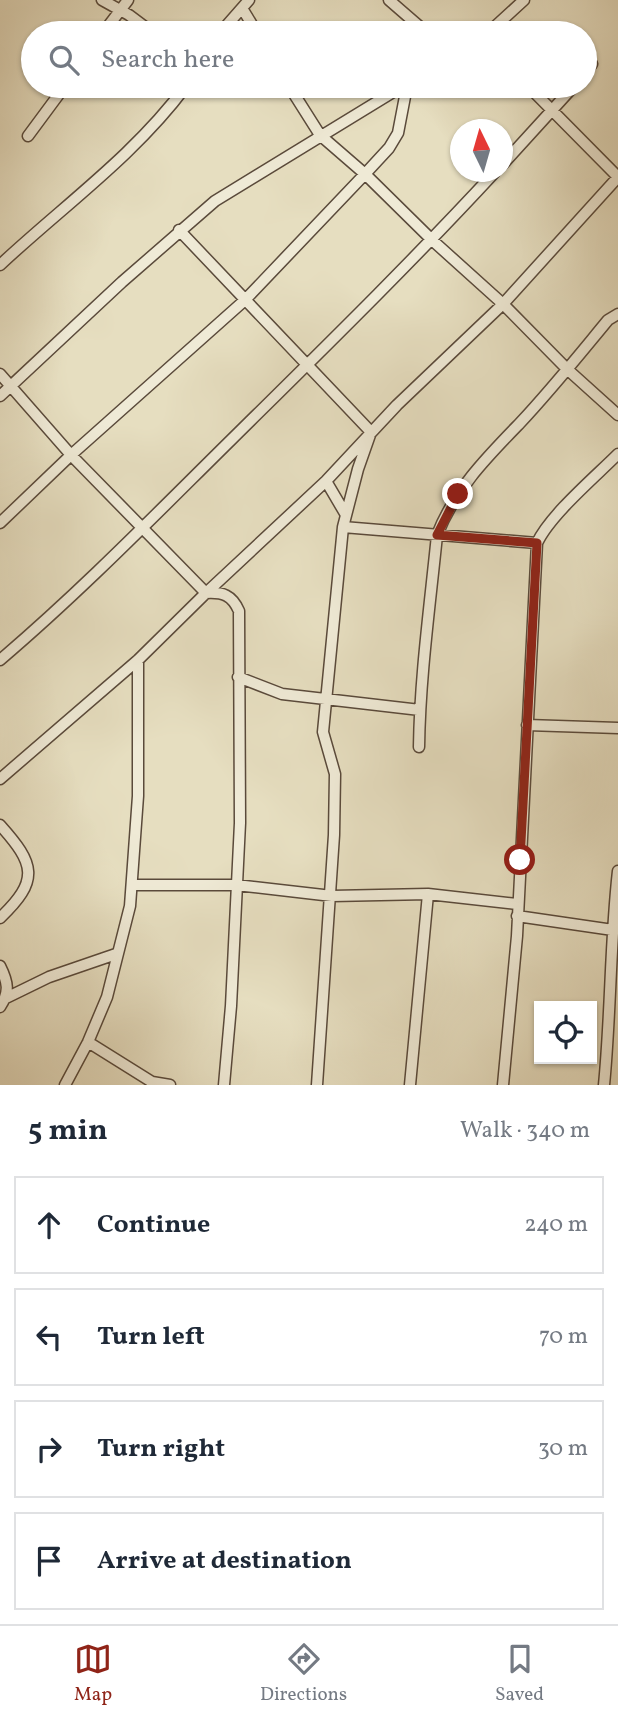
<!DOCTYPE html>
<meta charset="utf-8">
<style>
body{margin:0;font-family:Vollkorn,serif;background:#f6f6f7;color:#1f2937}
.controls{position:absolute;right:21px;bottom:21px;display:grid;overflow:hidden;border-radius:0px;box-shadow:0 2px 5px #0004}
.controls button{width:63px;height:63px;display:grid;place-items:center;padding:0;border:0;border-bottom:2px solid #e0e1e3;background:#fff;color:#1f2937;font:35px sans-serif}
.compass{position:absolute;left:450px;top:119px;width:63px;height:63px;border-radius:50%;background:#fff;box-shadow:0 2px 5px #0004;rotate:355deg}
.stop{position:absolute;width:21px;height:21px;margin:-16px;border:5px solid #8f2418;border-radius:50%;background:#fff}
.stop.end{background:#8f2418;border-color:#fff;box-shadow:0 2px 7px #0008}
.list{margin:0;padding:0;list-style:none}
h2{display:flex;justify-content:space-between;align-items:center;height:91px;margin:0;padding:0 28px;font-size:30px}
h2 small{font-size:23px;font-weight:400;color:#747a83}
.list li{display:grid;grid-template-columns:46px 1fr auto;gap:21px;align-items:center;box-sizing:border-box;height:98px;margin:0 14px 14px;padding:0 14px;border:2px solid #e0e1e3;border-radius:0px}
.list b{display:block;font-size:26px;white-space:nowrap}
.list em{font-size:23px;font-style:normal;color:#747a83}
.icon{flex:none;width:38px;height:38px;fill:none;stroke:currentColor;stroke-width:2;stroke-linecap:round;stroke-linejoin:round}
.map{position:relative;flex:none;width:618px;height:1085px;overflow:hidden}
.search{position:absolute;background:#fff;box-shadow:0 2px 5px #0004;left:21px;right:21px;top:21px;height:77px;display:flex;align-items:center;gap:18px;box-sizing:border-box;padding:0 24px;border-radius:38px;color:#747a83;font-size:26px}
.sheet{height:539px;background:#fff}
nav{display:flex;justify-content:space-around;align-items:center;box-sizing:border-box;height:98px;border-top:2px solid #e0e1e3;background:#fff;font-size:19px;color:#747a83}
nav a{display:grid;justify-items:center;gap:4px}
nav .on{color:#8f2418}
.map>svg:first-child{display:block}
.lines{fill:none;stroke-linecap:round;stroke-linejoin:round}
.street-casing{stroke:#5a4a3b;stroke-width:13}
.street{stroke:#efead6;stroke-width:10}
.route{stroke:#8f2418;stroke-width:9}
</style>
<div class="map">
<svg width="618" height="1085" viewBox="0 0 618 1085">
<rect width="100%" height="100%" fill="#e6dec0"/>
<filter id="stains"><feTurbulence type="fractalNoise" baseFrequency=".00286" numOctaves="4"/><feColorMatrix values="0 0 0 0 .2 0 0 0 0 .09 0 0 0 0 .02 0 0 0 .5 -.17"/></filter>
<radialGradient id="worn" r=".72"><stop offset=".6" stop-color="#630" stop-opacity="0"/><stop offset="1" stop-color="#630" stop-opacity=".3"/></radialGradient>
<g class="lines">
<defs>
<path id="street" d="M102 0 129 15 153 33
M389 0 427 33
M242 8 257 33
M103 33 128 0
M220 33 249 0
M488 33 524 0
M585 73 592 64
M289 86 320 135 365 174 432 240 503 304 567 369 618 415
M28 136 65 86
M503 164 574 86
M179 230 371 432 358 469 343 527 323 732 335 774 334 835 317 1085
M0 265C63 206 134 156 186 86
M0 374 71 455 206 593C223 592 232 595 239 611L240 823 231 1006 224 1085
M0 396 122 282 215 201 403 86
M326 481 346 515
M0 523 71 455 245 300 365 174 389 148 398 133 407 86
M343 527 537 543
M0 660C81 591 155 515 231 440 320 352 410 264 495 172
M238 677 282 694 420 710
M527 725 618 728
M419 747C420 676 430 605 437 535 455 489 487 457 520 423 551 390 579 355 608 320L618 314
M0 779 138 660 206 593 326 481 397 405 503 304 618 177 528 86
M0 825C35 864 40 880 0 918
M133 885H236L332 896 428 894 517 904
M517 916 613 930
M0 966C8 982 10 992 0 1007
M6 998 49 977 116 954
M88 1042 152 1082 170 1085
M65 1085 88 1042 107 997 130 906 138 796V660
M410 1085 428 894
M503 1085 517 936 537 543C550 515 595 477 618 454
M604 1085C611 1014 610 942 618 871"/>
</defs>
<use href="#street" class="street-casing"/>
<use href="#street" class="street"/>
</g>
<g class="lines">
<path class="route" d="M458 494 437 535 537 543 520 860"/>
</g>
<rect width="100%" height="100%" filter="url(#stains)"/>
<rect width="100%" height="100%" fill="url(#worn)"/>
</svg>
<div class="controls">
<button><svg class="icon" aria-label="locate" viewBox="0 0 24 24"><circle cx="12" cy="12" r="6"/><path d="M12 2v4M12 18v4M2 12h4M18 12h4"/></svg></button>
</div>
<svg class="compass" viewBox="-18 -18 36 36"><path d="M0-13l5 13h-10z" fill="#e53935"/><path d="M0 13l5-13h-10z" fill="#747a83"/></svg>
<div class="stop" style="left:520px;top:860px"></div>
<div class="stop end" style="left:458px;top:494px"></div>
<div class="search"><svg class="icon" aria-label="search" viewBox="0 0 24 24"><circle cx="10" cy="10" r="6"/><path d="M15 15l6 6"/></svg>Search here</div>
</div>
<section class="sheet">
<h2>5 min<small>Walk · 340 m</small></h2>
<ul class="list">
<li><svg class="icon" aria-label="ahead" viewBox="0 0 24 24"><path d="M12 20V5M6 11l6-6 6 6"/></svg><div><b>Continue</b></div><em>240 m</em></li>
<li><svg class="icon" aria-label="left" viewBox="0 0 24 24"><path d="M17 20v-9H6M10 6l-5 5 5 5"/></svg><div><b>Turn left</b></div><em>70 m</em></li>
<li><svg class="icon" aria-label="right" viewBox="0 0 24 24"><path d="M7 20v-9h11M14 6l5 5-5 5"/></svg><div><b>Turn right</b></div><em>30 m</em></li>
<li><svg class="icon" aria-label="arrive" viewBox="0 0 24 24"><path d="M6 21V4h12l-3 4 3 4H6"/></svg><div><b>Arrive at destination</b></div></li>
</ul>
</section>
<nav>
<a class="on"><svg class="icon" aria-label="map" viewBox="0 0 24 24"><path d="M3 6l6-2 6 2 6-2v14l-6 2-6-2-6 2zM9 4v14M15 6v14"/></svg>Map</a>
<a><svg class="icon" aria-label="directions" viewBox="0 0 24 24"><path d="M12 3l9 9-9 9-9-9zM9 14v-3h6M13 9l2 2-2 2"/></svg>Directions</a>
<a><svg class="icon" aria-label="saved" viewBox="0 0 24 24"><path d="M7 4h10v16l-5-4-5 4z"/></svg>Saved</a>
</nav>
